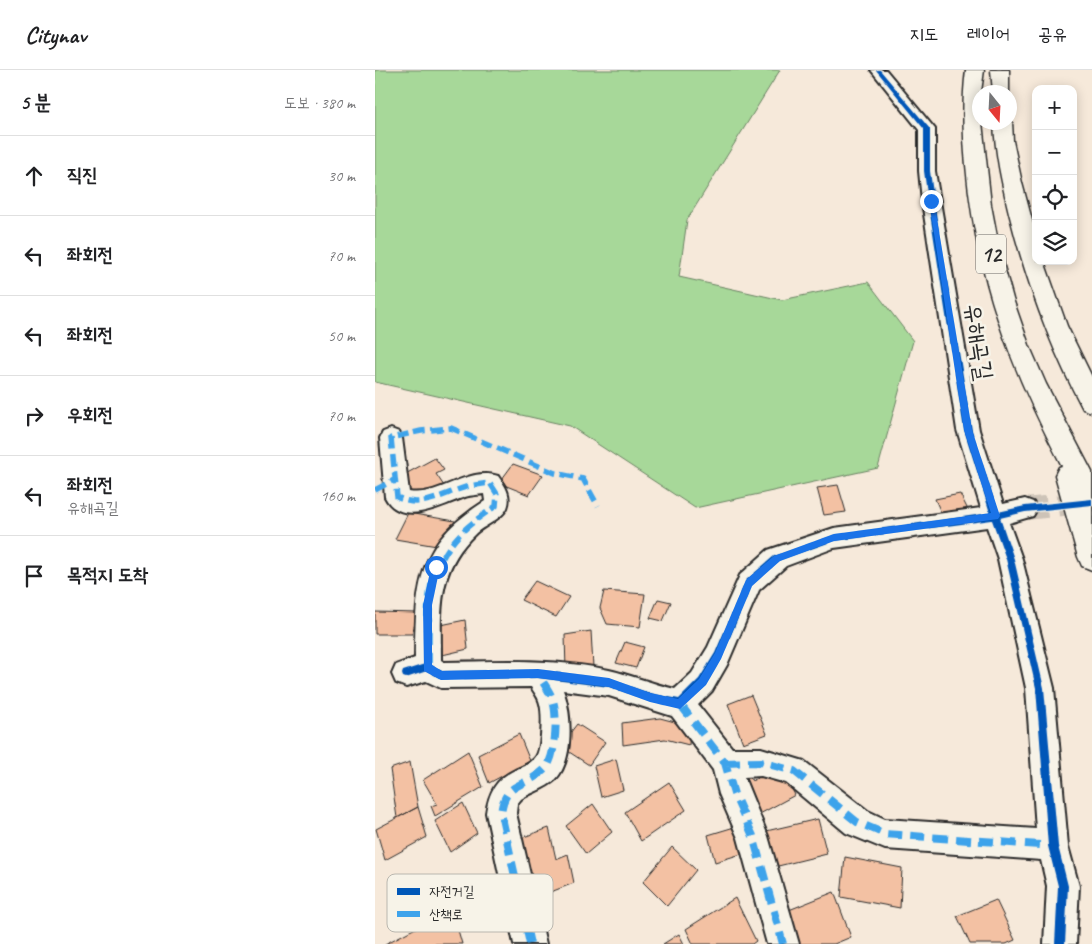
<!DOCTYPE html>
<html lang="ko">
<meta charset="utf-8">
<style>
body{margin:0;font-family:Caveat,"Poor Story",sans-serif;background:#f6f6f6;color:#202124}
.controls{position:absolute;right:15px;top:15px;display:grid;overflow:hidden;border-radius:10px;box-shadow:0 2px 12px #0003}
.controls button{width:45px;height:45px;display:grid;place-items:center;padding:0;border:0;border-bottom:1px solid #e0e0e0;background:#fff;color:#202124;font:25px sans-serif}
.compass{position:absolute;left:597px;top:15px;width:45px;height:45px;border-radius:50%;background:#fff;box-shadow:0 2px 12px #0003;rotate:162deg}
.stop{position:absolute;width:15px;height:15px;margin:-11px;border:4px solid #1a73e8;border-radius:50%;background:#fff}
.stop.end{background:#1a73e8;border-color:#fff;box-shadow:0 1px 5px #0008}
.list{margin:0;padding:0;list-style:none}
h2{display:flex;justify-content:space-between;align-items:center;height:65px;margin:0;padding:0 20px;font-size:21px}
h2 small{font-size:16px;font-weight:400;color:#757577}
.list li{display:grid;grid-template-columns:32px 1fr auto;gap:15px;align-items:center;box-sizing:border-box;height:80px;padding:0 20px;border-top:1px solid #e0e0e0}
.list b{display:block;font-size:19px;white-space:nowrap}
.list p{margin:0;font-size:16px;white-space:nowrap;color:#757577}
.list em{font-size:16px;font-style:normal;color:#757577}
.icon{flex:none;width:28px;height:28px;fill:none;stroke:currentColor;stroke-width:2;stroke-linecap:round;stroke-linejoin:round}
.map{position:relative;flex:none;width:717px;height:874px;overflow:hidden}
header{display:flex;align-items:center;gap:30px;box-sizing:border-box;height:70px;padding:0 25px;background:#fff;border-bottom:1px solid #e0e0e0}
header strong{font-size:24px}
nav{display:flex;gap:28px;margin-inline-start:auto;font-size:18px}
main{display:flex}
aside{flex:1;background:#fff}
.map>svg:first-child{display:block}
.green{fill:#a7d899;stroke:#698262}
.building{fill:#f3c1a3;stroke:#2b2b2b}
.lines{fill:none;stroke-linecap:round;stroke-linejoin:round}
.minor-tunnel{stroke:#cdc3b7;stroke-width:22;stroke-dasharray:22 11;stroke-linecap:butt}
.minor-casing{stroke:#2b2b2b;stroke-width:4}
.highway-casing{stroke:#2b2b2b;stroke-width:3}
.minor{fill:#f7f3e8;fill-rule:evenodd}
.highway{fill:#f7f3e8;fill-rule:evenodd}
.quiet-far1{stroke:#3ea3eb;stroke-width:5.5;stroke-dasharray:12 5.5;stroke-linecap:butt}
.quiet{stroke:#3ea3eb;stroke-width:8;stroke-dasharray:15 8;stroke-linecap:butt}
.cycleway-casing{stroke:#f7f3e8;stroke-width:3}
.cycleway{fill:#0057b8;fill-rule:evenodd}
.route{fill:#1a73e8}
.labels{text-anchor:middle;stroke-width:5;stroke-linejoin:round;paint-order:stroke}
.shield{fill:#f7f3e8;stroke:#686764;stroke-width:1}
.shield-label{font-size:22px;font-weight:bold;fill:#2b2b2b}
.street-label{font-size:24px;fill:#2b2b2b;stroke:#f7f3e8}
.key{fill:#f7f3e8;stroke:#bab7af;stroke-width:1}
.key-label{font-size:14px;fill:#2b2b2b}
</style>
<header>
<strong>Citynav</strong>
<nav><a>지도</a><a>레이어</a><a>공유</a></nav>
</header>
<main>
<aside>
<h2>5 분<small>도보 · 380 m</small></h2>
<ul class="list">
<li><svg class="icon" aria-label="ahead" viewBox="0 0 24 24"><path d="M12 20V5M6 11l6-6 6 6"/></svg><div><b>직진</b></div><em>30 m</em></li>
<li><svg class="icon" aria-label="left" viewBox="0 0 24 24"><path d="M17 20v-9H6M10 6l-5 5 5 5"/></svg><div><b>좌회전</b></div><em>70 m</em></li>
<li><svg class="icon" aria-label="left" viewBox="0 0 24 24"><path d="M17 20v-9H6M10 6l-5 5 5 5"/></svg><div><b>좌회전</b></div><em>50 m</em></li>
<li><svg class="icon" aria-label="right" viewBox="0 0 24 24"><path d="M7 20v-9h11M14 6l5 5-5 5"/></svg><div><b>우회전</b></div><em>70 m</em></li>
<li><svg class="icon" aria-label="left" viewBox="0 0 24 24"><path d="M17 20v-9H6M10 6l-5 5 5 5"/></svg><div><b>좌회전</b><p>유해곡길</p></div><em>160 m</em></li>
<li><svg class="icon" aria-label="arrive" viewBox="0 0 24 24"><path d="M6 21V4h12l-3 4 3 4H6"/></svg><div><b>목적지 도착</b></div></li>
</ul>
</aside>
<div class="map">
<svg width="717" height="874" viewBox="0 0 717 874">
<rect width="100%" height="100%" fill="#f6e9da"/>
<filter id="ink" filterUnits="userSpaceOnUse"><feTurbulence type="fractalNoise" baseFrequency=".02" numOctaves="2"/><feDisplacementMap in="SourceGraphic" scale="10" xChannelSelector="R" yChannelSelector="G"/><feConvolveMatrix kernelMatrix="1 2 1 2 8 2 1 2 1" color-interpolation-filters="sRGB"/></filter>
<g filter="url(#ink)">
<path class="green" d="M0 0H405L312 150 304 207 407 230 493 212 538 271 503 398 320 438 195 356 0 312Z"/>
<path class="building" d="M60 388 69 400 61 404 69 416 40 432 23 408Z
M138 394 168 405 154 425 124 413Z
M463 415 471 442 449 445 442 418Z
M585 424 594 442 568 447 560 429Z
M33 443 80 451 68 477 20 469Z
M160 511 194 527 181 547 146 530Z
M229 521 270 524 265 557 232 554 225 538Z
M283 529 296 532 288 551 275 548Z
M0 542 43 543 37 564H0Z
M90 550 93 579 63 586 61 556Z
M216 561 218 597 191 600 190 565Z
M250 572 269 577 261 598 241 593Z
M376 625 392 664 368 673 353 634Z
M285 648 315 656 314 675 290 669 248 675 247 653Z
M202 654 230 672 214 695 185 676Z
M144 664 155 691 114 713 103 685Z
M93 681 108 717 60 746 56 736 62 734 48 710Z
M241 689 248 720 226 727 219 696Z
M35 692 43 737 22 748 15 699Z
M407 700 420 725 381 746 363 709 373 704 377 711 391 703Z
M294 712 311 740 266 771 250 742Z
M88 733 102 763 75 782 60 751Z
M218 734 237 762 211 784 191 756Z
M43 737 52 767 10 790 1 759Z
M443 749 452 784 395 798 387 762Z
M366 755 373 782 340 792 333 765Z
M174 758 181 789 193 784 199 813 155 830 143 769Z
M297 777 321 800 292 836 268 812Z
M470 787 527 798 525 838 466 827Z
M459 822 476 867 459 874H420L409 842Z
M360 828 381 871 377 874H318L311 859Z
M621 830 640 870 631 874H595L582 846Z
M77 839 87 874H10Z
M304 864 309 874H288Z"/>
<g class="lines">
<path class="minor-tunnel" d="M650 439 717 432"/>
<defs>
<path id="minor" d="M496 0H511L560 59V101L565 131 604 360 628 434 650 429 658 432 662 439 658 446 634 453 647 489 679 618 693 776 704 816 701 874H669L672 816 666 790 510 779 471 763 411 713 386 706 369 707 393 766 424 874H392L363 768 344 724 338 700 297 646 234 626 188 620C197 643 199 691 180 710 170 719 157 722 146 729L142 734 141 743 171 874H139L111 743C114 722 121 709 140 700 147 697 155 694 160 688 167 681 168 644 165 634 164 628 159 622 156 617L66 618 51 611 31 617 21 613 17 604 21 595 40 588C41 513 42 474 110 431L109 424C103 425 96 425 90 427 67 435 26 458 10 427L5 368 8 362 16 359 24 362 27 368 34 422C65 427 92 396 123 406 130 416 137 425 132 438 127 449 108 456 100 464 61 501 66 541 66 590L69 592C123 591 181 588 234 600 256 605 278 614 300 619L317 603 333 577 365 505 393 480 459 458 606 438 582 360 547 131 544 101V60ZM612 457 623 489 651 618 661 759 510 749 493 741 429 691 386 678H357L323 635 337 621 352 595 384 520 411 496 459 478Z"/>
<path id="highway" d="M591 0H609L606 22H604V52H607L616 135 625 182 638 229 654 275 671 314 717 402V500L707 496 703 487 680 405 684 397 687 396C635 297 601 207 591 95 588 63 587 31 591 0Z
M616 0H634V22H618Z
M634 48 637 52 638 71 647 113 661 165V191H669L692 256 717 307V342L708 339C675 277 651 211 634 143 627 113 620 83 619 52H634Z"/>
</defs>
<use href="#minor" class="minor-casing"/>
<use href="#highway" class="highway-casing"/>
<use href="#minor" class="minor"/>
<use href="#highway" class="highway"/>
<path class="quiet-far1" d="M0 420 19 410
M60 504C74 470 91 456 121 436L122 424 115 413C107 414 99 415 91 417 67 424 46 440 22 427L16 368 46 361 76 358 180 403 208 409 223 436"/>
<path class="quiet" d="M53 597C53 566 51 533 60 503
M305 634 350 693 359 724 378 766 408 874
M350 693 386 692 419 701 482 752 510 764 678 776
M155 874 126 743C130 710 151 718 170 699 181 688 183 646 178 631 175 621 168 613 163 604"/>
<defs>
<path id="cycleway" d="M501 0H505L555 59V101L559 131 597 360 623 442 650 436 717 429V435L650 442 625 448 639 489 669 618 683 776 693 816 690 874H680L683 816 673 776 661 618 631 489 617 450 459 471 405 490 377 515 346 589 330 615 308 637 305 638 275 631 234 617 163 608 66 609 52 601 31 608 28 607 27 604 28 601 53 593 67 601 163 600 234 609 275 623 304 629 324 609 340 583 371 510 399 486 459 465 615 443 589 360 553 131 549 101V59Z"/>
</defs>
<use href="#cycleway" class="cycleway-casing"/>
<use href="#cycleway" class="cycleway"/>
</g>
</g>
<path class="route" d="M554 130 559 131 597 360 625 446 623 449 459 471 405 491 377 516 346 589 331 615 305 639 275 632 234 617 163 608 66 610 49 601 48 535 56 497 61 493 65 497 57 535V595L67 601 163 599 234 608 275 623 303 629 324 609 340 583 371 510 399 486 459 464 616 443 589 360Z"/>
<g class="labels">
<rect class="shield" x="601" y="164.5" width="30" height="39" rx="4"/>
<g class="shield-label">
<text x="616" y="192">12</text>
</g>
<g class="street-label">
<text transform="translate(604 272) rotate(81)" y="8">유해곡길</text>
</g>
</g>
<rect x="12" y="804" width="166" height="58" rx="8" class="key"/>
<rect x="22" y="818" width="23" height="7" fill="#0057b8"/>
<rect x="22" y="841" width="23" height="6" fill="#3ea3eb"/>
<g class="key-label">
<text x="54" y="826">자전거길</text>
<text x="54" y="849">산책로</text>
</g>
</svg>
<div class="controls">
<button>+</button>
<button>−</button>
<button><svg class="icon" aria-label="locate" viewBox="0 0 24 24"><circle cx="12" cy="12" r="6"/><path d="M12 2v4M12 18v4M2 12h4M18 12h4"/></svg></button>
<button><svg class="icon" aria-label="layers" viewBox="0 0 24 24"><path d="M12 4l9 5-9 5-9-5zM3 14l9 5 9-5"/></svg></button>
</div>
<svg class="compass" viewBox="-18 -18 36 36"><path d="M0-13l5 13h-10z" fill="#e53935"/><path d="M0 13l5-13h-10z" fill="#757577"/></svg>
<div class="stop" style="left:61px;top:497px"></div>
<div class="stop end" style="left:556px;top:131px"></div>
</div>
</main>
